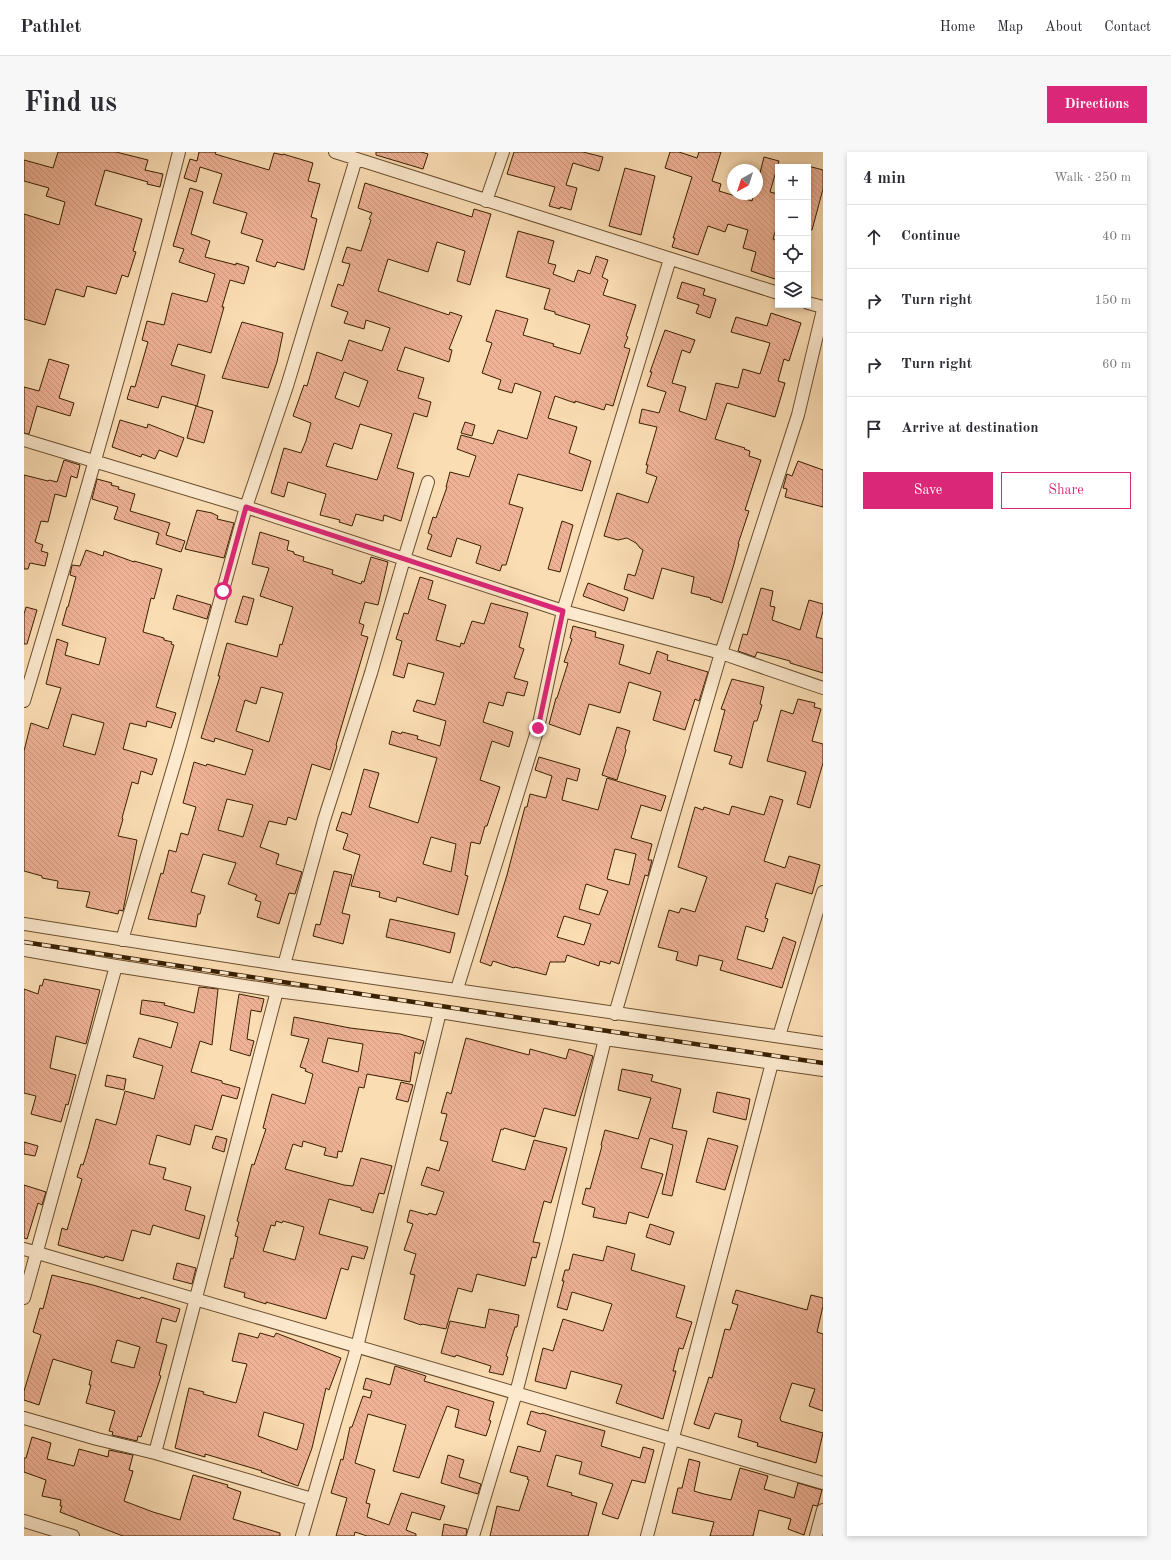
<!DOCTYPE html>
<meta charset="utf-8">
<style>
body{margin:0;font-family:"Old Standard TT",serif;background:#f7f7f7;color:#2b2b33}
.controls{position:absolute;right:12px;top:12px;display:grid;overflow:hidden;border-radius:0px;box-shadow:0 2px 6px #0003}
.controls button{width:36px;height:36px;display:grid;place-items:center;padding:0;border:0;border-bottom:1px solid #e1e1e2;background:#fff;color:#2b2b33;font:20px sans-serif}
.compass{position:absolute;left:703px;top:12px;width:36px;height:36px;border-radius:50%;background:#fff;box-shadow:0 2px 6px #0003;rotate:219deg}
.stop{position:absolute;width:12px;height:12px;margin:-9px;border:3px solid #db2777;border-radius:50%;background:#fff}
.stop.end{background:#db2777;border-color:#fff;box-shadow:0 1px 4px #0008}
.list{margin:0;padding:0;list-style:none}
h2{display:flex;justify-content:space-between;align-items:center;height:52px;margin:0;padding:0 16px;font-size:17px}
h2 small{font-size:13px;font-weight:400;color:#7c7c81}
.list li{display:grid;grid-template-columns:26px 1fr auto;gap:12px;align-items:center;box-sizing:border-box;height:64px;padding:0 16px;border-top:1px solid #e1e1e2}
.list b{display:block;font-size:15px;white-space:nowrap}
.list em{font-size:13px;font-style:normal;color:#7c7c81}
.actions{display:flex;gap:8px;padding:12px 16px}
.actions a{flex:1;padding:9px 0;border:1px solid #db2777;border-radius:0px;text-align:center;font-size:14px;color:#db2777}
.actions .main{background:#db2777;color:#fff}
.icon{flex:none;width:22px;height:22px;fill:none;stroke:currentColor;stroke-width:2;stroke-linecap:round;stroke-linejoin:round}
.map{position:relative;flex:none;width:799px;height:1384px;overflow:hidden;border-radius:0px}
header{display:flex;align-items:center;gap:24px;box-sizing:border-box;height:56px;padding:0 20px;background:#fff;border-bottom:1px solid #e1e1e2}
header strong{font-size:19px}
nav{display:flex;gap:22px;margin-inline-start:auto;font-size:14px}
.intro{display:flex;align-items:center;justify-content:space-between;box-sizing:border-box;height:96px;padding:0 24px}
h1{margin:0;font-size:28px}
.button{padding:10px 18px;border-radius:0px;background:#db2777;color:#fff;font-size:14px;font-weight:700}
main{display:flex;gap:24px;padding:0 24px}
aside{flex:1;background:#fff;border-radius:0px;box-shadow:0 2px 6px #0003}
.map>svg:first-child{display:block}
.building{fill:url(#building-back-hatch);stroke:#391f00;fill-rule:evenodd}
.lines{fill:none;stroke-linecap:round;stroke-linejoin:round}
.minor-casing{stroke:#6a4e2d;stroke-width:14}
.minor{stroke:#fce9ce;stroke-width:12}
.rail-casing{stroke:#391f00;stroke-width:4.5}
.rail{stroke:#fce9ce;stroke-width:3;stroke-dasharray:9;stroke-linecap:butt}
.route{stroke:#db2777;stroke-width:5}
</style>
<header>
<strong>Pathlet</strong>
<nav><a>Home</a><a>Map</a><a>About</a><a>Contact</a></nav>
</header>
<div class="intro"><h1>Find us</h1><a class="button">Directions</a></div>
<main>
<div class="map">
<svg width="799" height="1384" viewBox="0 0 799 1384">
<defs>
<pattern id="building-back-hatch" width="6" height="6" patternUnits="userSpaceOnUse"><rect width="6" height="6" fill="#efb296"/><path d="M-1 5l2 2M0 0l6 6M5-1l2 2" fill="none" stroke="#ce9980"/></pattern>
</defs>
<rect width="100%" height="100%" fill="#fbddb4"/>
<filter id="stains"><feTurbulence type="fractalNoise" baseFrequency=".005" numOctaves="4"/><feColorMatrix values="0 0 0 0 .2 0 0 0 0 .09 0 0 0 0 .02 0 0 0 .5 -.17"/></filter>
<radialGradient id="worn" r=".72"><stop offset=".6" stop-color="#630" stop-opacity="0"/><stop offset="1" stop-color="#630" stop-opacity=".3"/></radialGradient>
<path class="building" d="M34 0H92L124 8 121 18 139 22 136 35 123 32 124 30 81 18 71 53 118 67 109 99 112 100 104 125 98 123 92 142 63 134 60 145 32 137 21 173 0 167V62L35 73 41 50 22 44 25 36 0 29V8L29 16Z
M175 0H192L191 2 245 18 250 1 259 3V2L289 11 284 29 296 32 287 65 293 67 280 118 253 110 251 115 232 109 239 88 217 81 223 61 189 51 198 22 176 15 172 30 160 26 166 7 173 9Z
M352 0H397L404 2 399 17 352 3Z
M490 0H559L579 5 575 19 549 11 542 33 553 36 547 58 536 55V57L525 54 531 35 483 22Z
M646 0H655L673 6 675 0H697L688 29 697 32 695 39 728 49 730 42H733V33L740 5 755 9 746 40 754 42V70L749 87 754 89V128L727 119 732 100 719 96 724 78 704 72 701 80 684 74 674 103 648 95 651 86H649L668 25 641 16Z
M784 14 799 18V37L788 78 784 77Z
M601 16 631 24 617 83 585 74Z
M341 31 448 65 450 57 467 62 446 133 433 129 441 99 413 90 404 120 364 107 354 139 425 163 426 160 438 164 425 197 428 198 425 210 381 195 373 218 400 226 394 246 407 250 403 265 390 261 373 316 390 321 377 369 360 363 359 369 332 362 328 374 315 370 316 368 296 363 302 342 264 330 260 345 247 341 260 296 277 301 282 289 287 271 269 264 280 233 283 234 293 200 318 209 325 188 358 199 366 176 342 168 340 177 320 171 324 160 307 154 314 132 319 134 326 112 318 110 323 95 337 99 347 68 345 67 348 61 334 56ZM320 220 344 229 335 255 311 246ZM336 272 368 282 353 328 302 314 310 291 328 297Z
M166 36 179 40 167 82 186 89 181 105 212 113V111L225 115 220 132 206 128 198 155H200L187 201 154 192 147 213 181 223 173 254 138 244 134 256 103 247 107 234 111 235 124 190 118 188 123 169 140 173 148 141 183 150 191 122 155 110 160 97 149 94Z
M494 79 530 89 524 111 532 113 529 122 550 130 554 118 566 122 572 104 584 108 578 125 584 128 579 143 612 153 602 184 604 185 600 195 606 197 589 254 582 252 580 258 551 249V251L531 244 524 266 553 275 545 301 567 309 558 339 494 322 485 352 499 356 482 413H478L476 419 452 411 457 394 433 386 427 405 403 397 408 383 404 381 409 365 412 366 423 335H422L426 320 445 325 452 304 433 297 437 283 469 292 474 278 503 287 512 257 517 240 491 231 488 241 474 237 477 228 458 221 468 191 462 189 472 158 504 167 499 183 530 192 529 194 556 202 566 173 531 162V160L520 157 526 137 482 125Z
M658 130 681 137 679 143 692 147 686 166 672 161 675 153 653 146Z
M747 161 777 171 765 209 760 207 754 229 761 231 751 265 703 251 691 287 721 296 720 297 726 299 725 304 737 308 721 358 725 359 714 392H715L710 412 698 451 686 447 687 446 667 441 670 425 638 416 629 447 600 437 604 422 611 424 619 398 616 396 612 391 603 386 594 388 580 384 593 341 624 351 633 325 622 321 624 313H622L633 275 615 271 618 257 635 261 642 240 623 234 628 220H626L641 178 671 188 666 201 658 198 648 231 662 235 655 259 682 268 692 231 714 236 719 217 736 222 746 191 707 180 712 165 743 174Z
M218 170 259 181 253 210 244 236 198 226Z
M25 207 45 213 35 246 50 251 46 264 13 254 5 282 0 281V235L15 239Z
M172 254 189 259 180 291 163 286Z
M96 268 123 276 124 272 160 286 153 305 135 298 131 307 118 302 117 305 88 295Z
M441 270 451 273 448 284 437 281Z
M40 308 56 313 53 326 47 324 42 345 31 342 24 370 17 369 11 390 19 393 17 399 24 401 21 414 6 411 4 417H0V323L24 329 25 328 33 330Z
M774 309 799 318V355L761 345 763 337 759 336 763 322 768 324Z
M73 327 88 331 87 333 95 335 94 337 111 342 106 359 146 371 142 383 161 389 157 400 132 392 135 381 90 367 94 355 68 347Z
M173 358 188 361 194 364 193 367 210 371 200 406 161 397Z
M538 369 549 373 536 420 524 417Z
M236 380 265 389 263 398 270 400V402L280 405 279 409 309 418 308 422 337 432 338 429 340 430 347 405 364 410 354 453 341 450 335 471 340 473 337 483 344 485 312 593 313 594 306 618 288 612 272 668 264 665 262 673 245 669 236 695 255 702 252 712 278 720 271 742 265 741 255 772 233 765 237 750 231 748 233 743 204 732 212 711 179 702 167 740 181 744 176 762H174L172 775 124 767 137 721 139 722 145 698 152 700 157 681 164 683 172 655 159 651 170 610 182 614 183 612 221 623 229 598 191 586 190 590 177 586 196 524H194L203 491 253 505 256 492 258 493 269 455 236 444 245 416 228 412ZM237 535 259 541 245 590 212 579 221 548 232 552ZM203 647 229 653 219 685 194 678Z
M62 398 79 404 80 399 110 410V409L138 417 130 447 127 446 119 480 140 486V488L148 490 147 492 150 493 132 555 152 561 147 576 123 569 122 575 106 571 99 597 133 607 128 623 117 619 114 632 108 630 98 666 99 667 94 684 113 688 99 759 95 758 94 762 62 755 66 740 33 736 34 729 18 726V724L0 719V599L7 571 24 577 37 536 22 532 33 487 44 491 41 503 75 513 82 486 38 473 43 455H44L52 425 46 423 48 413 56 414ZM48 562 80 571 71 603 39 594Z
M396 425 409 429 404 447 422 453 412 488 436 495 437 491 440 492 448 469 460 472 467 451 504 461 495 495 500 497 490 526 504 530 500 544 483 540 479 554 465 550 459 570 489 580 485 595 468 589 456 628 476 635 463 674H461L456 692 447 690 441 723 444 724 434 763 373 745 372 750 355 745 356 740 327 734 336 703 319 697 324 682 312 678 318 660 327 663 340 617 355 621 345 655 394 671 413 606 365 592 368 579 377 582 378 580 394 584 393 587 416 594 422 569 389 559 393 548 411 553 420 521 384 511 380 526 369 523 378 489 372 487 380 461 384 462ZM407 685 432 692 427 720 399 712Z
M564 431 604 446 600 459 559 444Z
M737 436 749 439 746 454 751 455 748 468 776 478 785 448 799 452V459L792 485 799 487V521L766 511V509L733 500 731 505 714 499 719 482 723 483Z
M153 443 187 453 183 467 149 457Z
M219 444 230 447 223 473 211 470Z
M2 455 13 458 3 492H0V462Z
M549 474 572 480 571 485 600 493 595 512 626 522 633 499 644 503 643 508 684 520 675 549 671 547 661 578 629 568 637 540 605 530 596 561 565 552 556 583 525 572 532 546H533L544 511 540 510 548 487 546 486Z
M708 527 740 535 736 552 738 553 733 569H730L718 616 705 612 708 604 690 599 701 558 697 557Z
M774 547 791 551 790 555 797 557 788 589 799 592V611L786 656 773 652 782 620 743 609 757 558 769 562Z
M593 575 606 579 601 596 602 598 593 628 578 623Z
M515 605 556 617 553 629 543 626 538 648 574 658 583 626 642 644 637 659 617 653 607 686 628 692 624 708H628L624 724 621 723 595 812 587 809 586 812 576 809 575 814 543 803 541 810H526L522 823 491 815 490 816 469 809 467 814 456 810 483 723 501 655H503L506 642 522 646 528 624 511 618ZM591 697 612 702 605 733 583 727ZM562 732 584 739 575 763 555 757ZM540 764 567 772 560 793 533 785Z
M746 644 759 648 740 709 761 716 765 704 796 713 788 742 752 731 741 766 744 767 740 780 722 774 713 807 748 817 759 785 772 790 758 836 696 818 699 809 675 803 673 814 652 808 654 800 634 795 645 758 655 761 657 756 671 760 683 725 654 715 671 655 679 658 680 655 705 663 708 654 740 663Z
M310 719 328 723 318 761 326 763 319 792 289 784 292 772 296 773Z
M366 767 431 781 426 801 397 793 362 785Z
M20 827 76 838 62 892 32 884 26 916 52 923 44 953 42 952 37 970 7 962 12 944 0 941V837L14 842 16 833 18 834Z
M175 835 194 837 188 893 176 889 167 920 198 929V931L216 936 213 947 198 943 188 978 171 973 166 993 133 983 125 1012 142 1016 139 1027 167 1035 161 1058 181 1064 175 1087 129 1073 126 1083 108 1078 99 1109 81 1104 80 1106 34 1093 38 1076 43 1078 58 1027 53 1025 57 1012 59 1013 64 997 72 967 92 973 101 939 130 947 139 914 109 905 115 886 147 896 154 871 136 866 116 862 118 848 141 851 140 853 170 861Z
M215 842 240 847 237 860 227 858 223 887 230 889 226 904 206 898Z
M270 865 326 876 376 882 400 889 396 902 391 900 386 930 343 922 340 936 335 935 318 1000 314 999 313 1006 300 1003 302 996 279 989 278 995 269 992 261 1017 320 1033 329 1034 337 1006 368 1014 360 1042 355 1041 349 1061 337 1058V1056L305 1047 295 1082 344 1095 340 1107 328 1104 324 1118 317 1116 302 1167 242 1150V1152L220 1145 221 1141 200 1135 207 1106 209 1107 214 1085 211 1084 215 1070 213 1069 228 1012 230 1013 242 977 239 976 248 942 281 952 289 922 281 919 282 917 276 915 285 887 267 883ZM304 886 339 892 334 920 298 910ZM252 1069 258 1071 259 1069 280 1075 271 1108 239 1099 247 1073 251 1074Z
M442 886 505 903 506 897 542 907 545 897 569 904 551 964 520 956 511 985 480 976 479 978 477 977 468 1009 501 1018 510 988 543 996 527 1051 520 1049 509 1090 516 1091 512 1106 508 1105 501 1134 453 1122 448 1140 434 1136 422 1177 398 1172 397 1173 380 1167 391 1123 386 1122 392 1102 380 1098 389 1072 383 1070 386 1058 404 1063 405 1061 412 1063 420 1040 397 1033 403 1015 415 1019 424 990 416 988 423 962 417 961 423 940 427 942Z
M598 917 629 923 627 929 657 937 648 976 663 979 648 1044 638 1042 649 993 626 986 617 1016 639 1022 624 1066 605 1060 602 1072 569 1065 571 1056 558 1052 562 1036 566 1037 578 994 577 993 581 978 614 987 627 946 594 938Z
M83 923 102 927 100 938 81 934Z
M377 930 389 933 384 950 372 947Z
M693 940 726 947 722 968 689 960Z
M192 984 203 987 200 1000 188 996Z
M684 986 714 994 701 1038 672 1030Z
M0 990 14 994 11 1004 0 1002Z
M0 1033 22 1040 18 1053 14 1051 3 1087 0 1086Z
M626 1072 650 1080 646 1093 622 1085Z
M583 1094 611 1102 607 1118 661 1134 652 1165 668 1170 659 1197 655 1196 649 1219H652L639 1267 592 1251 598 1233 547 1219 542 1237 511 1229 519 1196 529 1199 539 1167 579 1179 588 1152 548 1140 543 1158 533 1155 540 1129H538L541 1118H545L549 1102 579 1109Z
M153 1111 172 1116 168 1132 149 1127Z
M28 1123 69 1133 116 1147 117 1145 156 1157 152 1170 138 1166 132 1190 143 1193 135 1223 137 1224 117 1285 114 1284 113 1289 88 1283 89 1280 85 1279 91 1259 62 1251 67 1233H65L68 1219 29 1207 15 1253 0 1248V1239L17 1183 9 1180 16 1156 19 1157ZM93 1188 116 1195 110 1216 87 1210Z
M712 1138 783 1158 787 1143 799 1146V1154L793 1180 799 1182V1259L785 1254 791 1237 768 1231 756 1266 757 1269 799 1281 792 1311 744 1297 733 1294 734 1291 714 1285 718 1268 691 1261 685 1277 670 1272 685 1225 688 1226 701 1177 706 1178 714 1153 708 1151Z
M465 1157 495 1163 493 1175H491L482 1204 484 1205 479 1223 465 1220 467 1214 432 1203 431 1205 417 1201 426 1169 461 1176Z
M215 1181 234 1186 236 1181 250 1185 252 1181 317 1206 305 1238 302 1236 288 1296 274 1334 237 1320 238 1319 181 1302V1305L151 1296 165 1236 180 1240 179 1242 212 1251 223 1212 208 1209ZM240 1260 280 1272 273 1298 234 1284Z
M371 1214 402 1224 400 1229 470 1250 465 1268 467 1269 462 1284 431 1275 435 1258 423 1254 395 1326 369 1319 382 1273 344 1262 331 1311 351 1318 342 1351 346 1352 343 1365 365 1373 377 1341 421 1354 416 1368 388 1360 382 1378 392 1382V1384H343L331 1380 330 1384H312L323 1346 307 1341 317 1307 319 1308 326 1275H328L339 1244 346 1246 348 1239 339 1237 342 1226 366 1233Z
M507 1259 517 1262 518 1261 581 1279 577 1294 616 1306 619 1295 630 1298 621 1331 608 1328 594 1367 578 1362 589 1332 555 1322 558 1310 532 1303 523 1334 548 1341 547 1343 573 1351 564 1384H466L473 1354 495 1359 505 1328 503 1327 504 1325 486 1320 494 1294 516 1300 522 1279 503 1272Z
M8 1285 27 1291 23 1307 50 1314 55 1297 84 1305 85 1298 109 1303 105 1318 109 1319 100 1349 129 1360 156 1368 169 1323 204 1333 203 1335 217 1340 209 1367 256 1381V1384H99L36 1360 38 1354H36L37 1348 18 1344 22 1328 0 1320V1306H2Z
M424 1303 440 1308 435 1325 457 1332 454 1342 417 1331Z
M665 1307 676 1310 670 1339 680 1342 707 1348 716 1316 744 1324 740 1337 770 1346 774 1331 798 1338 794 1353 793 1354 789 1353 780 1383 764 1377 767 1367 735 1358 729 1384H686L690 1370 648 1361 654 1336H658Z
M420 1372 443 1377 442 1384H418Z"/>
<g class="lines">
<defs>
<path id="minor" d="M311 0 754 141
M462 49 479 0
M784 151 799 155
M0 288 222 355 539 459 697 501 799 536
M0 549C55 367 108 184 155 0
M0 772 260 813 799 891
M98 788 156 593 222 355 263 234 332 7
M0 798 92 814 253 839 416 860 581 887 799 918
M260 813 300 668 347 521 380 407 404 330
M433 837 514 576 539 459 646 107
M591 862 697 501 774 263 799 158
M755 884 799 740
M0 1097 799 1331
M0 1146 92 814
M0 1266 73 1287 131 1301 288 1347
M131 1301 253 839
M0 1369 49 1384
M278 1384 333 1195 416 860
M449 1384 492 1241 533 1083 581 887
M623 1384 748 911
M792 1384 799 1358"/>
</defs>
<use href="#minor" class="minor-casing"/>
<use href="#minor" class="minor"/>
<defs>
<path id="rail" d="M0 790 356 845 799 911"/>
</defs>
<use href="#rail" class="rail-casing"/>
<use href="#rail" class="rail"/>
</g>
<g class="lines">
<path class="route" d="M199 439 222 355 539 459 514 576"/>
</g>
<rect width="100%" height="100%" filter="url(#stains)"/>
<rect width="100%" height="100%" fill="url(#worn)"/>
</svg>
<div class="controls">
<button>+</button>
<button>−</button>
<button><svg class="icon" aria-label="locate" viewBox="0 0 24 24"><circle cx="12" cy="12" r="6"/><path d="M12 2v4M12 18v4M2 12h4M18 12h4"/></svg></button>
<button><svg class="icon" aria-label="layers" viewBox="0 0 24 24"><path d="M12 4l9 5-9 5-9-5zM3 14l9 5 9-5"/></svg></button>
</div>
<svg class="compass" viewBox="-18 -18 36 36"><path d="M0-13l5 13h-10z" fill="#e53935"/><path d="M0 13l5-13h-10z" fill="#7c7c81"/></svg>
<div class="stop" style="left:199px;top:439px"></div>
<div class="stop end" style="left:514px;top:576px"></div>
</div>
<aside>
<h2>4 min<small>Walk · 250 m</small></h2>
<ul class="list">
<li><svg class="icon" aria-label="ahead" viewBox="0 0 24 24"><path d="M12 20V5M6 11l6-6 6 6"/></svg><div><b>Continue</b></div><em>40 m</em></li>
<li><svg class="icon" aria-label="right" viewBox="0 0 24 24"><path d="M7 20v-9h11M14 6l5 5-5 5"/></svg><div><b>Turn right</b></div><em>150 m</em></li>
<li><svg class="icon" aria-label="right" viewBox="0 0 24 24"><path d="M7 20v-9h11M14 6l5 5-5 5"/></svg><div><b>Turn right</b></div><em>60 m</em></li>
<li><svg class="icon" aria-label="arrive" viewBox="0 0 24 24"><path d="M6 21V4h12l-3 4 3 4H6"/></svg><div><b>Arrive at destination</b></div></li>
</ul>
<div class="actions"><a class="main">Save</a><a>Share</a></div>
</aside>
</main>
